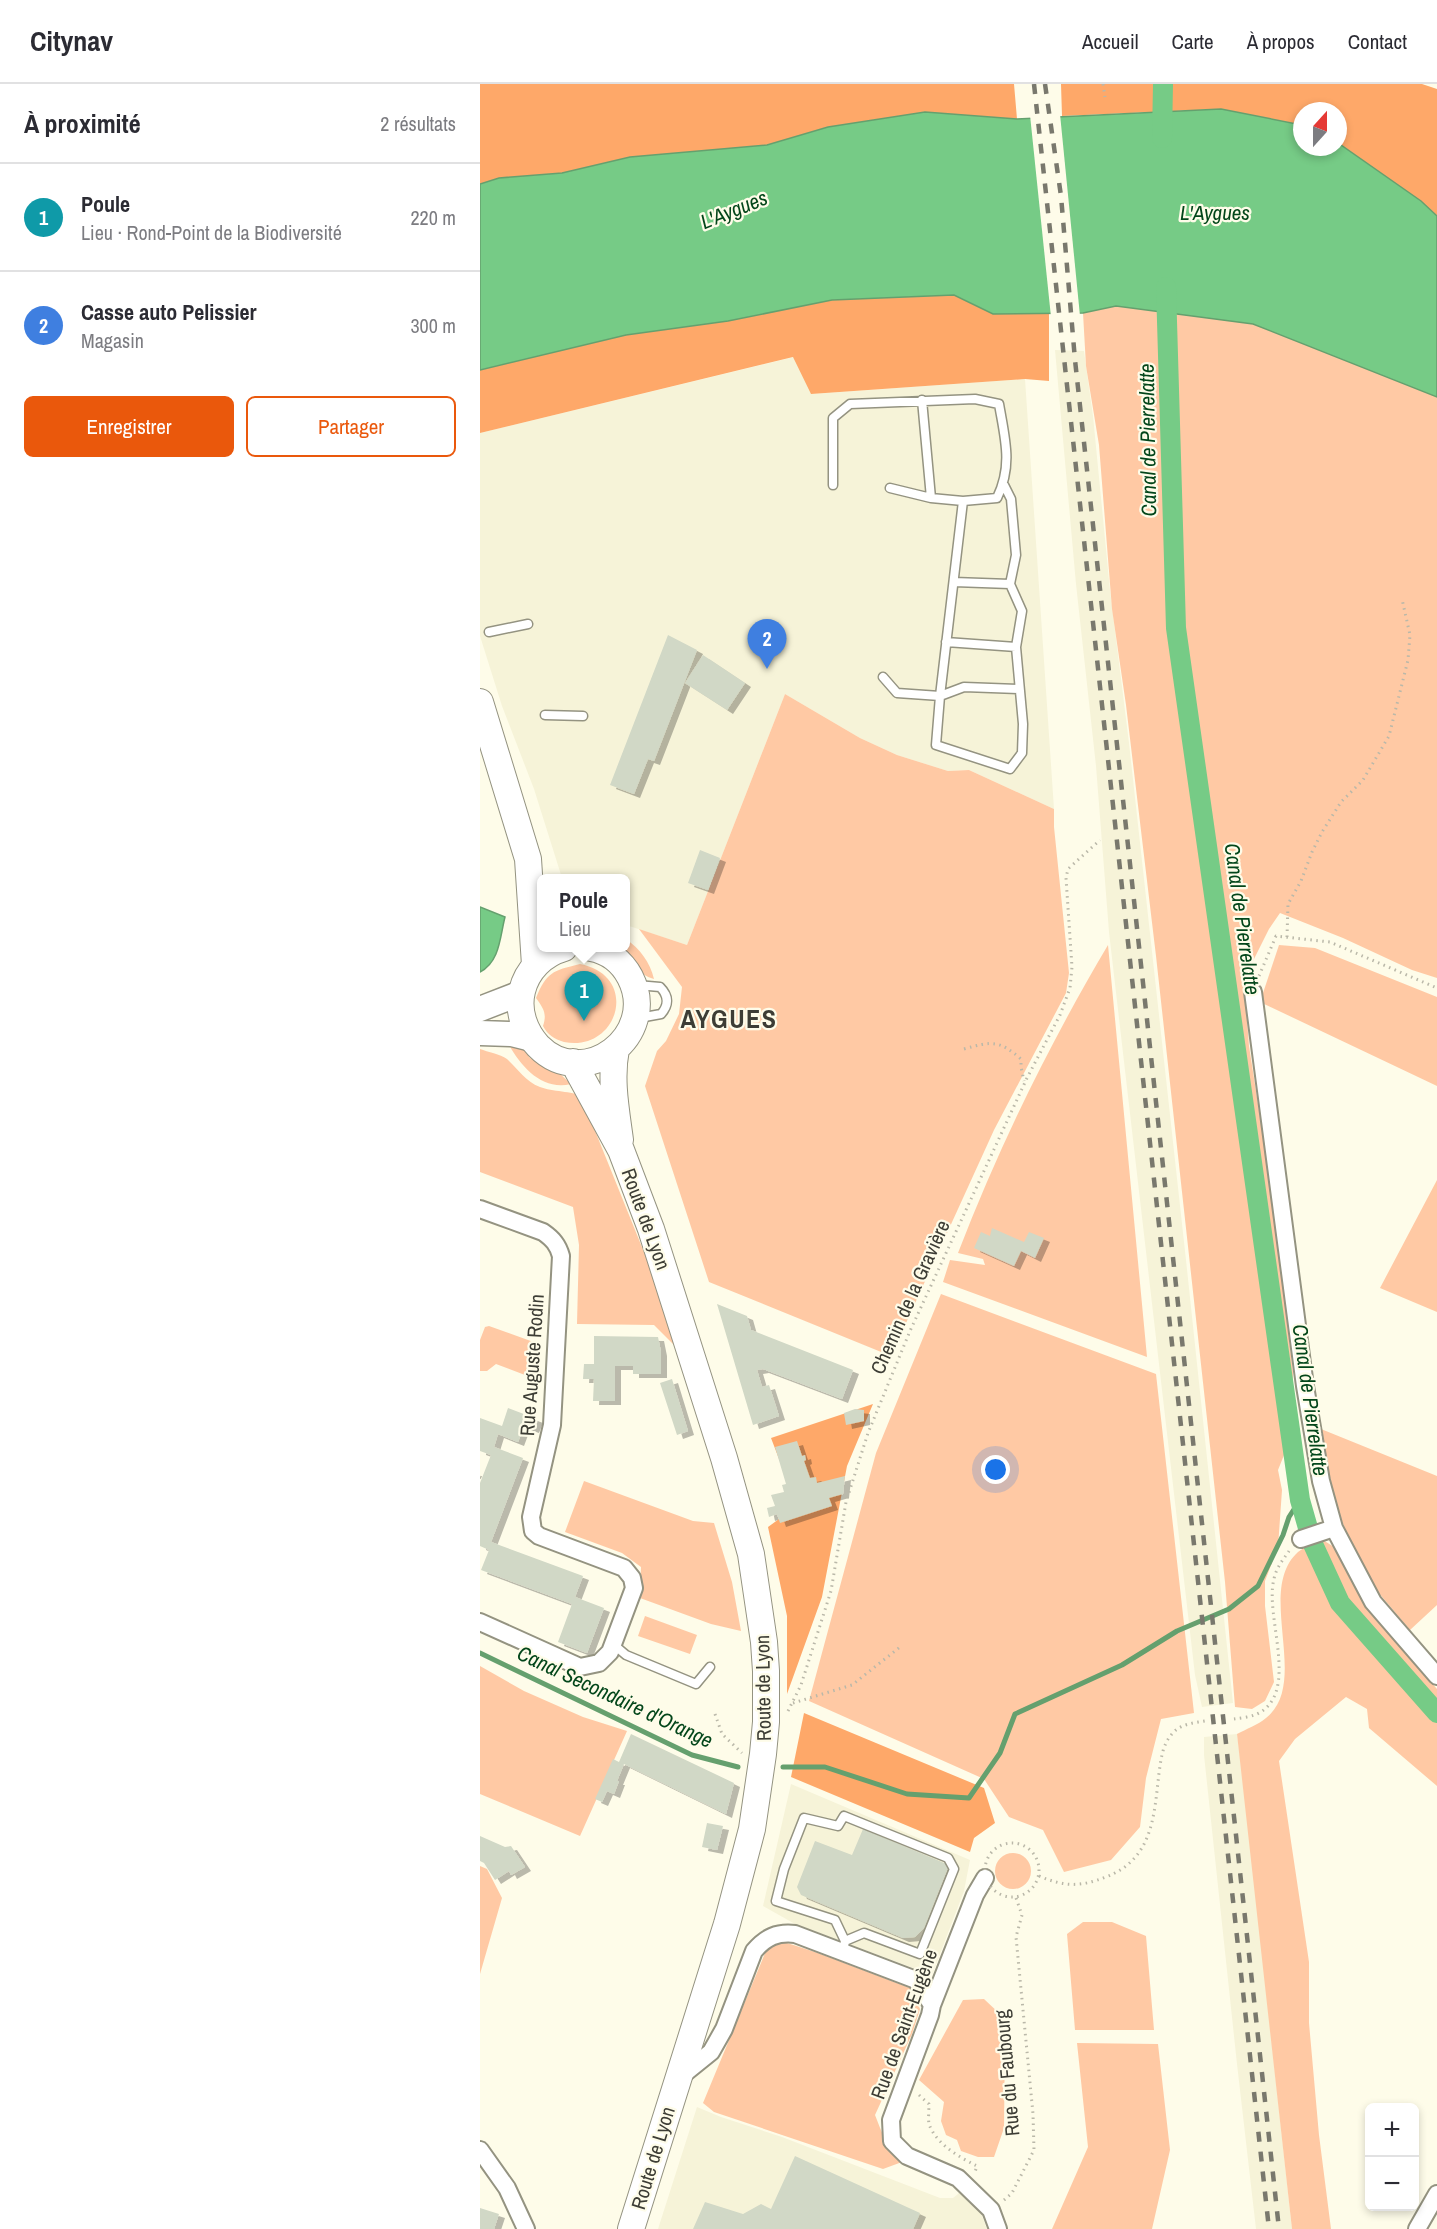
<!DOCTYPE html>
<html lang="fr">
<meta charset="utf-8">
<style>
body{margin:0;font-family:"Archivo Narrow",sans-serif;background:#f7f7f7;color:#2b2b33}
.controls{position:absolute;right:18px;bottom:18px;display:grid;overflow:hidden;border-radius:9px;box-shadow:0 3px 9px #0003}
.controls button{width:54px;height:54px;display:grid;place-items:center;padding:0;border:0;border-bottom:2px solid #e1e1e2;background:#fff;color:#2b2b33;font:30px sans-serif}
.compass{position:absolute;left:813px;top:18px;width:54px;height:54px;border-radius:50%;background:#fff;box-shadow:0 3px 9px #0003;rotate:21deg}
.you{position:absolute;left:516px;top:1386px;width:21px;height:21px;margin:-15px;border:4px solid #fff;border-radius:50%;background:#1a73e8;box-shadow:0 0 0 9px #1a73e833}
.badge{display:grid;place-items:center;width:39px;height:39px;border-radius:50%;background:#ea580c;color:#fff;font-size:20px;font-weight:700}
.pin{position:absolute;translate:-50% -50px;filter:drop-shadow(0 2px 3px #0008)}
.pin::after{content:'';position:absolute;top:32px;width:21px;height:18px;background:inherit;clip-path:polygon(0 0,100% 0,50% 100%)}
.popup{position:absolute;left:57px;top:790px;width:93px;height:78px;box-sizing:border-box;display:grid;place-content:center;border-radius:9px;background:#fff;filter:drop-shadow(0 2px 4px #0005);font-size:20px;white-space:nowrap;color:#7c7c81}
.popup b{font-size:22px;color:#2b2b33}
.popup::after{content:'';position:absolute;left:50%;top:100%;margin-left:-12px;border:12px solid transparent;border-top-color:#fff}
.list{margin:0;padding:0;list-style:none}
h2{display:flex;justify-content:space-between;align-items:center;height:78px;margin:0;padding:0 24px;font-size:26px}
h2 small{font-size:20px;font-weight:400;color:#7c7c81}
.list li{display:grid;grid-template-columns:39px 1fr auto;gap:18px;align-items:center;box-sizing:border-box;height:108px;padding:0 24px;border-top:2px solid #e1e1e2}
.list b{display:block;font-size:22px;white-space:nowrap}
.list p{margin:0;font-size:20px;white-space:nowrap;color:#7c7c81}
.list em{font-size:20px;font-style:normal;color:#7c7c81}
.actions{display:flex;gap:12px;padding:18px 24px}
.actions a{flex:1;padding:14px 0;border:2px solid #ea580c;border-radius:9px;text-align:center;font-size:21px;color:#ea580c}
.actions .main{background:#ea580c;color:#fff}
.map{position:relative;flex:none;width:957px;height:2145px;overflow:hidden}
header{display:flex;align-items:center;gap:36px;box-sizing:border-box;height:84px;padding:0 30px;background:#fff;border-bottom:2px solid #e1e1e2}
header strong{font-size:28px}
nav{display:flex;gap:33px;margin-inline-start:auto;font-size:21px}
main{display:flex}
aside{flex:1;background:#fff}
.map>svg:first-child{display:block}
.built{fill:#f6f3d8}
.green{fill:#ffc9a4}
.forest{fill:#fea869}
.water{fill:#76cb86;stroke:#65a06e;stroke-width:1.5}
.pier{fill:#fefce9}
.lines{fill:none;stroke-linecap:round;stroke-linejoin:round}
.stream{stroke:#65a06e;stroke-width:5}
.canal{stroke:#76cb86;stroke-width:20}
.building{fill:#d1d8c6;filter:url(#shadow)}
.lane-casing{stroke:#949381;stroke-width:11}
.street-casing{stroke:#949381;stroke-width:20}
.secondary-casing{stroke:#949381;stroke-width:27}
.primary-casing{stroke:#949381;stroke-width:28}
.path{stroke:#bab8a9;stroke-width:3;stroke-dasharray:1.5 4.5;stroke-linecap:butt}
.lane{stroke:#fff;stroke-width:8}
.street{stroke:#fff;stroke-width:16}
.secondary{stroke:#fff;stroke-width:24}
.primary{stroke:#fff;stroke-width:26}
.rail{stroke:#79786d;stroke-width:4.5;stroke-dasharray:10 10;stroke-linecap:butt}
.labels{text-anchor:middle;stroke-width:4.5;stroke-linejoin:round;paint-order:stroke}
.street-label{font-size:20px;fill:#3d3d35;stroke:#fefce9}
.water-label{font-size:21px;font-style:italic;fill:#03461a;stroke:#fefce9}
.district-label{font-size:26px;font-weight:bold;letter-spacing:1.5px;fill:#3d3d35;stroke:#fefce9}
</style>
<header>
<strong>Citynav</strong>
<nav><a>Accueil</a><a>Carte</a><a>À propos</a><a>Contact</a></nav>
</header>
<main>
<aside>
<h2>À proximité<small>2 résultats</small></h2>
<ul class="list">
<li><span class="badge" style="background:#0f9aa8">1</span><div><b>Poule</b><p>Lieu · Rond-Point de la Biodiversité</p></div><em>220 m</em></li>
<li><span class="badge" style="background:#3f7fe0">2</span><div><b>Casse auto Pelissier</b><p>Magasin</p></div><em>300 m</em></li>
</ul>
<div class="actions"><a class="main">Enregistrer</a><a>Partager</a></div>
</aside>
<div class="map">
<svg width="957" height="2145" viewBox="0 0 957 2145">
<defs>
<filter id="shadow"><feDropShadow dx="6" dy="4" stdDeviation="0" flood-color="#0004"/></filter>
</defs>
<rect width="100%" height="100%" fill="#fefce9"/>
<path class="built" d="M575 266 604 267 613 332 630 506 649 659 706 1176 753 1619 722 1623 715 1591 629 848 616 682 596 500Z
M314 273 332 310 545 295 574 725 489 686 468 687 417 671 380 654 305 610 207 861 146 841V794H82L54 705 22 622 0 552V349Z
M757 1650 763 1693 812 2145H776L757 1980 724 1671V1653Z
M311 1700 490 1776 484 1807 452 1891 315 1840 283 1822Z
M217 2023 241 2033 302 2053 460 2114H473L478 2110 482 2103 499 2124 507 2145H178Z"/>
<path class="green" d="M636 222 773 240 957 313V894L932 886 863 854 800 829 789 845 771 881 765 910 769 962 791 1104 813 1288 812 1351 798 1386 802 1406 798 1463 785 1497V1522L794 1598 785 1617 772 1625 755 1623 745 1498 676 872 646 621 632 525 619 361 606 282 603 229Z
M305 610 380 654 417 671 468 687 489 686 574 725V743L589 889 586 909 514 1046 411 1272 229 1198 165 1002 177 967 186 957 199 930 202 903 159 845 207 861Z
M146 855C160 865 170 878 174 895 158 891 148 875 137 864H146Z
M628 861 667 1273 463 1198 470 1176 505 1181 503 1175 478 1169C519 1062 570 959 628 861Z
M799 861 835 864 957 913V1002L780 918Z
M100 880C161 892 138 969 84 958 74 955 68 951 63 942 67 930 64 925 56 914 67 888 72 887 100 880Z
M29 961 43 964 50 974 78 988 91 1000C63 1007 42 984 29 961Z
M0 965C8 968 20 970 27 975 38 985 45 997 60 1003 72 1008 93 1007 101 1012L170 1183 196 1263 174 1241 97 1240 99 1161 93 1123 0 1088Z
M957 1096V1228L900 1204Z
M461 1210 676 1290 714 1629 681 1635 666 1694 660 1743 631 1776 584 1788 563 1746 529 1733 504 1695 329 1617 396 1369Z
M9 1242 59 1260 61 1293 58 1296 16 1280 7 1287H0V1256L5 1243Z
M841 1345 957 1392V1521L930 1546 886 1494 855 1421Z
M104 1397 213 1437 234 1439 252 1498 261 1547 231 1540 160 1514 161 1483 142 1469 85 1448Z
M843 1456 854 1463 870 1495 899 1538 957 1605V1702L889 1644 887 1625 866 1613 815 1655 799 1677 829 1878V1939L839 2051 851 2145H812L757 1650C766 1645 778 1641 786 1634 831 1598 775 1507 818 1468 824 1463 835 1459 843 1456Z
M165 1532 217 1551 210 1570 158 1552Z
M0 1582 44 1607 103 1633 147 1647 100 1752 0 1710Z
M515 1787a18 18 0 1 1 36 0a18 18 0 1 1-36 0Z
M0 1782 7 1785 22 1814 0 1890Z
M603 1838H632L666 1852 674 1946H595L587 1850Z
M301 1857 338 1869 430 1904 440 1925 432 1950 395 2031C402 2049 407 2064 422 2078L403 2085 234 2028 223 2019 288 1862Z
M504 1915 521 1931 525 1957 524 2044 514 2073H498L481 2067 477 2056 466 2051 461 2037 464 2018 439 1996 483 1916Z
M597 1959 678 1960 690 2066 672 2145H572L608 2063Z"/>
<path class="forest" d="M0 0H534L537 35 445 28 348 43 287 61 150 73 82 89 19 94 0 100Z
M581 0H942L957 5V132L941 117 858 59V27H822V41L741 25 582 32Z
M474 211 513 230H569V297L545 295 331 310 313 273 0 349V286L146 251 248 237 352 216Z
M393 1320 367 1382 342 1513 307 1610V1532L288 1443 317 1422 291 1354Z
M324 1629 504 1704 515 1739 494 1754 490 1768 311 1693Z"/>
<path class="water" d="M741 25 822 41V63H858V59L941 117 957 132V313L773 240 636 222 603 229 513 230 474 211 352 216 248 237 146 251 0 286V100L19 94 82 89 150 73 287 61 348 43 445 28 537 35Z
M0 823 25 833C20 852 20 878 0 888Z"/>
<path class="pier" d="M580 30 600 232 571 233 550 31Z"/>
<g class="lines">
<path class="stream" d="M0 1569 212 1671 258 1683
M303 1683H345L427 1710 489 1714 520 1669 535 1630 642 1581 697 1547 749 1525 778 1502 803 1451 809 1433 820 1416"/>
<path class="canal" d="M682 54 683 0
M686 203 696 544 820 1416 832 1458 860 1519 957 1629"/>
</g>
<path class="building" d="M188 551 217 566 174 677 168 675 154 710 130 701Z
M223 571 265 599 247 626 205 599Z
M220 766 240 774 228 806 208 799Z
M512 1144 544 1158 549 1148 564 1154 555 1174 541 1167 534 1182 494 1164 501 1148 510 1152Z
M237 1220 267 1232 271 1246 373 1286 362 1315 283 1285 277 1286 282 1303 289 1301 299 1332 273 1341Z
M114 1252 178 1253 181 1268V1290H153V1282H135V1317H113L114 1295H103L104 1280H114Z
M192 1295 208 1347 197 1351 180 1299Z
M28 1324 57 1335 53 1345 44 1342 38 1358 18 1350 14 1363 43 1374 11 1458 103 1492 95 1513 124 1524 107 1569 78 1558 92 1520 1 1486 9 1466 0 1462V1399L11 1371 0 1367V1334L22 1342Z
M375 1325 384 1326V1337L366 1341 364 1329Z
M317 1357 322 1372 325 1371 326 1376 324 1377 330 1394 336 1393 337 1399 365 1392 363 1410 349 1414 352 1422 300 1439 297 1430 289 1433 287 1424 295 1422 291 1411 304 1408 302 1401 306 1400 295 1363Z
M151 1650 254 1699 246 1730 144 1680 137 1697H139L134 1710 127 1707 122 1718 115 1715 133 1675 139 1678Z
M227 1739 243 1742 237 1766 222 1763Z
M383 1745 469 1781 444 1844 435 1853 423 1854 321 1811 317 1803 335 1757 372 1771Z
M0 1752 25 1763 31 1762 45 1783 31 1791 29 1787 15 1796 4 1779 0 1777Z
M315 2072 440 2129 433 2145H213L225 2118 263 2130 281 2120 291 2125Z
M0 2124 19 2130 14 2145H0Z"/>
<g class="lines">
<defs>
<path id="lane" d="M442 316 451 414
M353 401V334L370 320 495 315 519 320C525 355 533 381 517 414L483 417
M410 404 451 414 483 417 460 612 456 661 530 685 542 669 543 640 536 563 542 527 530 500 536 471 531 415 524 401
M474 498 530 500
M9 548 48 540
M466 558 536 563
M403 593 417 609 460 612 484 603 539 605
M65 631 103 632
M157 901 180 903C189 912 189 921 181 930L159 934
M133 1560 146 1571 216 1600 230 1583
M363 1868 365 1857 355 1836 296 1817 304 1785 324 1734 358 1742 364 1732 468 1774 474 1785 440 1870 384 1849 365 1857"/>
<path id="street" d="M773 908 825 1302 841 1397 854 1444
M0 1125 63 1148C73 1155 78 1161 81 1172L72 1341 51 1433 53 1447 59 1452 144 1484 152 1494 154 1504 130 1568 119 1579 100 1583 0 1538
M821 1455 854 1444 893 1518 957 1592
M505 1794 495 1811 452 1921 450 1931 411 2036 412 2057 427 2072 478 2094 511 2126 518 2145
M200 1993 231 1968 244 1945 274 1867C286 1853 297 1848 315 1850L436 1896 452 1921
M0 2066 27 2104 46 2145
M937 2145 957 2110"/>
<path id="secondary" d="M0 925 41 909
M0 949 32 950 52 955"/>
<path id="primary" d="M0 618 48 775 55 881
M84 864C63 870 47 886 42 907 37 927 45 948 58 962 104 1009 180 951 150 893 142 878 128 867 111 864
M136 965C130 995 136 1026 140 1056
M93 978 141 1066 171 1145 244 1374 271 1470 284 1558 286 1587V1638L283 1670 272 1745 247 1840 151 2145"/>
</defs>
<use href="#lane" class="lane-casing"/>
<use href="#street" class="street-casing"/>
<use href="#secondary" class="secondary-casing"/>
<use href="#primary" class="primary-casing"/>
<path class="path" d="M623 0 625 13
M807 853 808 820 821 797 832 768 842 748 861 718 883 696 909 652 928 576 930 551 922 515
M779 892 796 852 850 858 957 904
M484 965C512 957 519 956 541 975V983L544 997
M0 1393 2 1394
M313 1619 372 1601 420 1563
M308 1627 321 1601 351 1507 366 1418 388 1349 430 1247 547 994 580 931 590 904 592 883 586 794 588 785 620 756
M235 1630 242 1650 262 1669
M754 1635C761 1634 770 1633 777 1630 821 1609 784 1532 794 1495 796 1484 803 1476 809 1467
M505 1786a27 27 0 1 1 54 0a27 27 0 1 1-54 0Z
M559 1792C585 1803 600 1803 626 1793 673 1775 674 1732 679 1689 681 1676 682 1661 692 1650 700 1640 713 1639 725 1637
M439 2011 449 2020C449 2026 448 2035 449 2040 456 2060 479 2073 497 2082L495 2088
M524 2116 532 2109 554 2066 553 2030 536 1853 542 1831 536 1814"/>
<use href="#lane" class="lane"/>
<use href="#street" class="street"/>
<use href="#secondary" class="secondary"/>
<use href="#primary" class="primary"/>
<path class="rail" d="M554 0 789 2145
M565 0 581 112 595 276 799 2145"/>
</g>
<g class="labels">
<g class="street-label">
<text transform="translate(166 1135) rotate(70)" y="7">Route de Lyon</text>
<text transform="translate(430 1213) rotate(-66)" y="7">Chemin de la Gravière</text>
<text transform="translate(52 1281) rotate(-86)" y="7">Rue Auguste Rodin</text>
<text transform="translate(283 1604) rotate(-91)" y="7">Route de Lyon</text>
<text transform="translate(424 1940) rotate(-70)" y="7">Rue de Saint-Eugène</text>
<text transform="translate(527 1989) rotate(-95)" y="7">Rue du Faubourg</text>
<text transform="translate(173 2074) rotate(-73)" y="7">Route de Lyon</text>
</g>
<g class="water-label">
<text transform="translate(254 126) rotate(-22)" y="7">L'Aygues</text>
<text x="735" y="136">L'Aygues</text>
<text transform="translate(668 356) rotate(-91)" y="7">Canal de Pierrelatte</text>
<text transform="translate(762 835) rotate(82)" y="7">Canal de Pierrelatte</text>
<text transform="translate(830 1316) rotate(82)" y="7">Canal de Pierrelatte</text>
<text transform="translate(135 1613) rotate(25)" y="7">Canal Secondaire d'Orange</text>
</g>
<g class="district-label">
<text x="249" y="944">AYGUES</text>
</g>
</g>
</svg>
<div class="controls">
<button>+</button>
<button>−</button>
</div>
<svg class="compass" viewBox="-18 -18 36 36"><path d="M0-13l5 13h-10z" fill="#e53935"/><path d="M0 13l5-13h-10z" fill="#7c7c81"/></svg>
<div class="you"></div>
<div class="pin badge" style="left:104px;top:937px;background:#0f9aa8">1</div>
<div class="popup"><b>Poule</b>Lieu</div>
<div class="pin badge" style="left:287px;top:585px;background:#3f7fe0">2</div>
</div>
</main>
